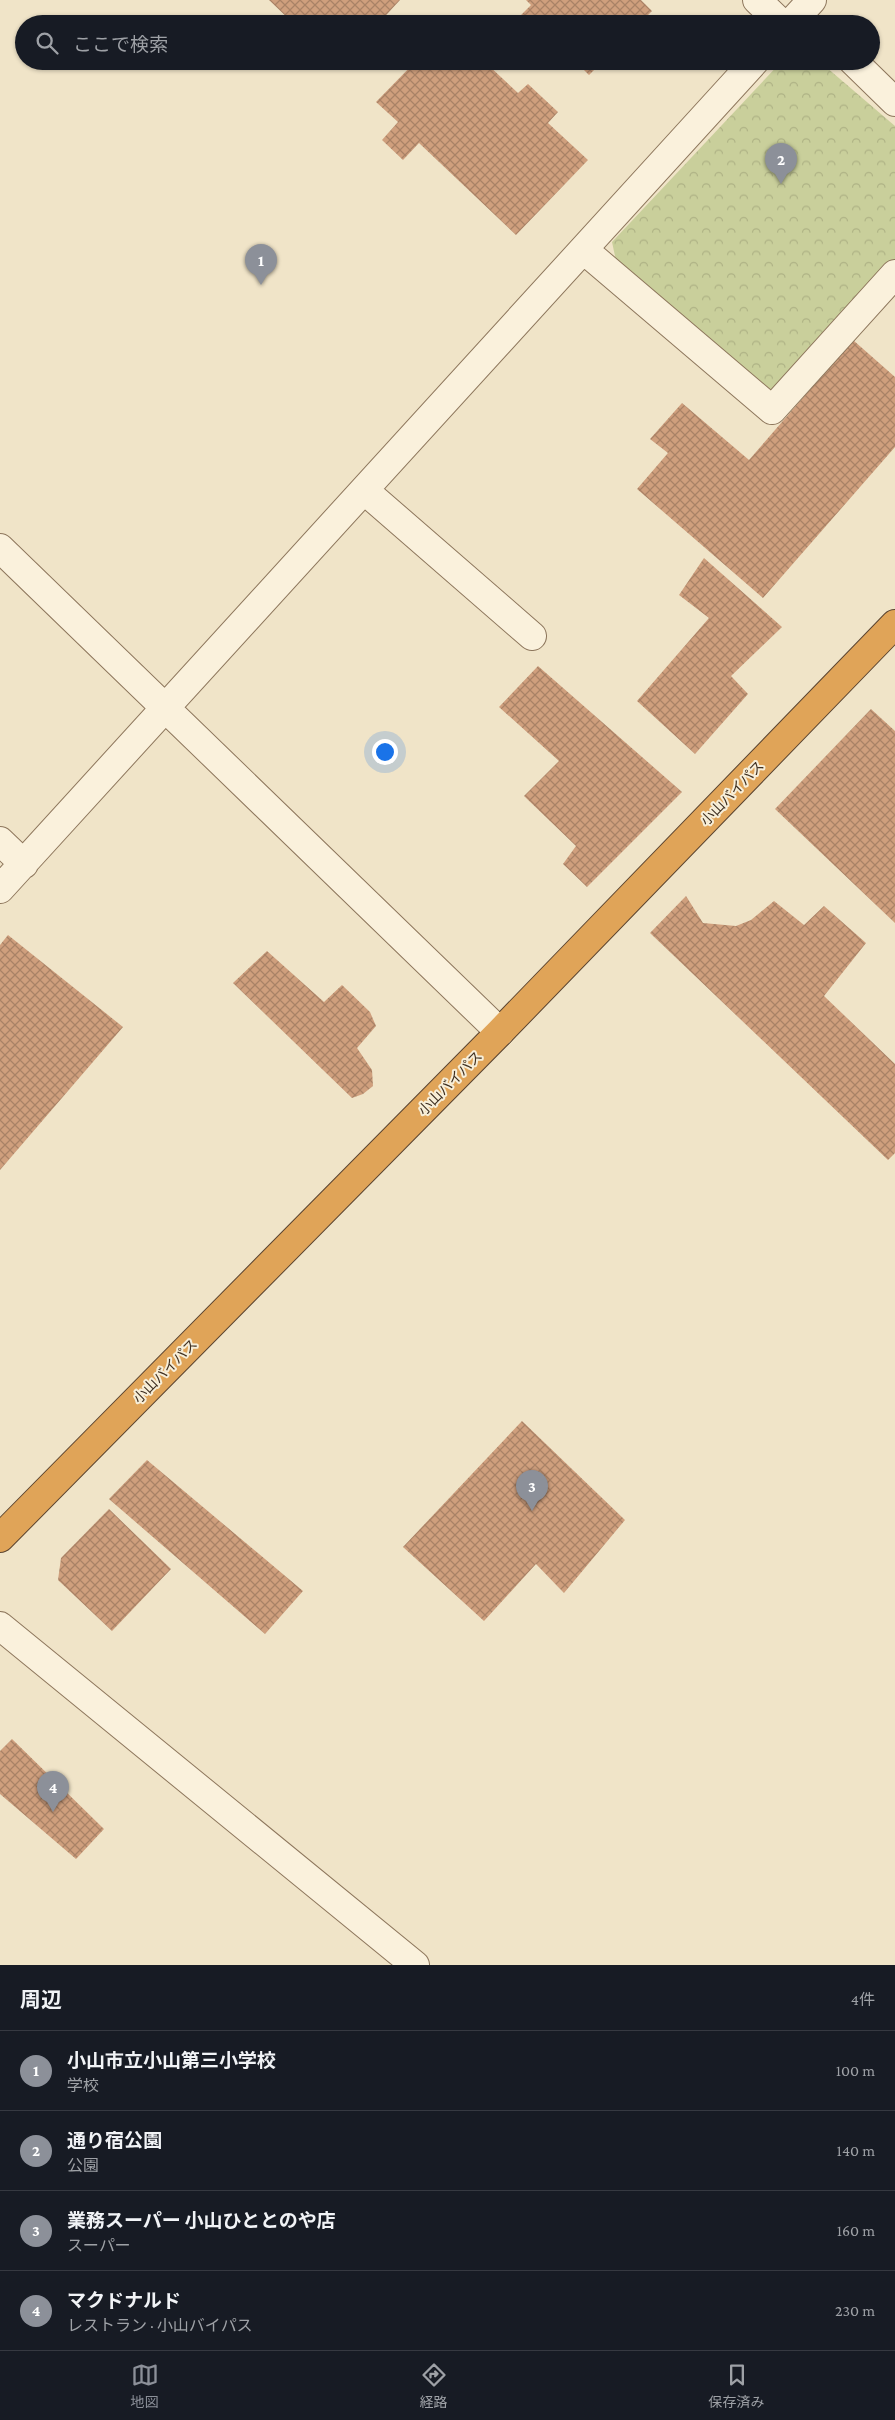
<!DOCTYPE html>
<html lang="ja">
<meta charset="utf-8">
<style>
body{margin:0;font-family:"Crimson Pro","Noto Sans JP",serif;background:#242831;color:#f1f3f6}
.you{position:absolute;left:384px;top:751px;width:18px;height:18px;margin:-12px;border:4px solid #fff;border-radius:50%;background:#1a73e8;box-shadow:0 0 0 8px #1a73e833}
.badge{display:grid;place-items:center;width:32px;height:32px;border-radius:50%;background:#8c9099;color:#fff;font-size:16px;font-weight:700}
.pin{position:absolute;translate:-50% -41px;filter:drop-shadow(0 1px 2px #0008)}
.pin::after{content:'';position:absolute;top:26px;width:18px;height:15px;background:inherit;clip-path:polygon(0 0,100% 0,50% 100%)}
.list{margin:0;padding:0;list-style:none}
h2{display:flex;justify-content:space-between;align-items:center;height:65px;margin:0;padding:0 20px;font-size:21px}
h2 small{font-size:16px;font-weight:400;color:#9ea1a6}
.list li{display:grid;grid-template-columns:32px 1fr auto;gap:15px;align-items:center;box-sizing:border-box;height:80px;padding:0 20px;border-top:1px solid #363941}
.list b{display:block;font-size:19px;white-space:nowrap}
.list p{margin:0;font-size:16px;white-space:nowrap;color:#9ea1a6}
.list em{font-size:16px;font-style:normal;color:#9ea1a6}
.icon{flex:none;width:28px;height:28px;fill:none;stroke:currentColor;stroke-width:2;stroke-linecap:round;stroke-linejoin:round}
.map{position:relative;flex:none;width:895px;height:1965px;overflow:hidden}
.search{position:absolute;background:#171b24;box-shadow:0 1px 4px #0004;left:15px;right:15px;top:15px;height:55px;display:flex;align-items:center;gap:12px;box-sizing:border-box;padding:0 18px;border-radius:28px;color:#9ea1a6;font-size:19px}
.sheet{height:385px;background:#171b24}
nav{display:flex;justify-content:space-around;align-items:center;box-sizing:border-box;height:70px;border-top:1px solid #363941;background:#171b24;font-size:14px;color:#9ea1a6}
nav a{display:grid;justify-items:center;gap:2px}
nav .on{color:#8c9099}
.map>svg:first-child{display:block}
.park{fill:url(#park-crowns)}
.building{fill:url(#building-cross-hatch)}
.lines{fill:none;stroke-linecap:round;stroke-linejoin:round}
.minor-casing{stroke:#8d765c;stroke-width:30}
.highway-casing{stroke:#5b4430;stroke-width:30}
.minor{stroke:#faf1dc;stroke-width:28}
.highway{stroke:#e0a458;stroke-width:28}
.labels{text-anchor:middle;stroke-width:4;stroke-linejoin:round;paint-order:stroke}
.street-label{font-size:14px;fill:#3d2e20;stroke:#f7eed8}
</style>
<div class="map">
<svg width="895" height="1965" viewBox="0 0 895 1965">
<defs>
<pattern id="park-crowns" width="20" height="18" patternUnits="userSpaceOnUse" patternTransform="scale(1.25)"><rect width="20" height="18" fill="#c9cf9b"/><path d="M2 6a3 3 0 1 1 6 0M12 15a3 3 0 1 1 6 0" fill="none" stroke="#aeb285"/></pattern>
<pattern id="building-cross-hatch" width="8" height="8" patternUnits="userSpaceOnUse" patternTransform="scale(1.25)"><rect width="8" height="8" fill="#cf9f7d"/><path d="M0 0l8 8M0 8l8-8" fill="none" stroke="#a98266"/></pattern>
</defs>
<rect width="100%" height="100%" fill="#f0e4c8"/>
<path class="park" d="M782 61H819L895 126V260L780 390 760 394 618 270 612 242Z"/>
<path class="building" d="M269 0H400L378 24H294Z
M526 0H641L652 11 639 24H521L517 19 531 5Z
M416 61H489L487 64 518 93 528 84 558 112 548 123 588 160 516 235 419 143 403 160 382 140 398 122 376 102Z
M575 61H603L589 75Z
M853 340 895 377V447L763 598 637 489 668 453 650 439 682 403 749 460Z
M704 558 782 627 731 676 748 694 695 754 637 701 709 618 679 595Z
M538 666 682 792 587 887 563 864 576 846 524 796 559 761 499 707Z
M871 709 895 731V923L775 809Z
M686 896 703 923 736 926 751 920 774 901 804 925 824 906 866 943 824 996 895 1064V1153L888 1160 650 933Z
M8 935 123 1027 0 1170V945Z
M267 951 324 1002 342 985 370 1012 376 1026 357 1048 372 1070 373 1086 363 1094 352 1098 233 983Z
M522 1421 625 1520 564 1593 536 1564 484 1621 403 1547Z
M147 1460 303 1591 265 1634 109 1499Z
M109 1509 171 1569 112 1631 58 1580 61 1558Z
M12 1739 104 1829 76 1859 0 1794V1751Z"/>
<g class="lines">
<defs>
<path id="minor" d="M757 0 782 24
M790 24 812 0
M853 61 895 102
M584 250 772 410 895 274
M364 490 532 636
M0 548 500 1032
M0 841 24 864
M0 889 755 61
M0 1626 415 1965"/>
<path id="highway" d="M0 1538 500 1032 895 624"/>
</defs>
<use href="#minor" class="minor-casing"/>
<use href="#highway" class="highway-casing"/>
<use href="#minor" class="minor"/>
<use href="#highway" class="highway"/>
</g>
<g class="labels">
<g class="street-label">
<text transform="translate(732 793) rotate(-46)" y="5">小山バイパス</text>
<text transform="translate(450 1083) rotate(-45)" y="5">小山バイパス</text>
<text transform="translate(165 1371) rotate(-45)" y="5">小山バイパス</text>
</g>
</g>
</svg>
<div class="you"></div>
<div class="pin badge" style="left:261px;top:285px">1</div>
<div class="pin badge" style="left:781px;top:184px">2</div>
<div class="pin badge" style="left:532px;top:1511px">3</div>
<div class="pin badge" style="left:53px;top:1812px">4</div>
<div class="search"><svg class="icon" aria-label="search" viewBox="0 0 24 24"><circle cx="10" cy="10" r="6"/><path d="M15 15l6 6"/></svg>ここで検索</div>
</div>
<section class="sheet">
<h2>周辺<small>4件</small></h2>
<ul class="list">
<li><span class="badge">1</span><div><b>小山市立小山第三小学校</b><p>学校</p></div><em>100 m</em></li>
<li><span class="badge">2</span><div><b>通り宿公園</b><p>公園</p></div><em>140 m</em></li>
<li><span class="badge">3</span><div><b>業務スーパー 小山ひととのや店</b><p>スーパー</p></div><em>160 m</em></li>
<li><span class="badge">4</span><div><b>マクドナルド</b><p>レストラン · 小山バイパス</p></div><em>230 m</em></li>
</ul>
</section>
<nav>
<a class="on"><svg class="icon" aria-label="map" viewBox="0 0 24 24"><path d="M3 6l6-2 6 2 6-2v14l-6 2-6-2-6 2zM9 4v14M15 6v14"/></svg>地図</a>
<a><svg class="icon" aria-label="directions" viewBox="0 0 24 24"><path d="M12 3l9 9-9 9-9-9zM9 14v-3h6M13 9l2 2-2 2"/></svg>経路</a>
<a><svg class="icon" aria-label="saved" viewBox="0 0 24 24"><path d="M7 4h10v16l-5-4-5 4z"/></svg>保存済み</a>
</nav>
